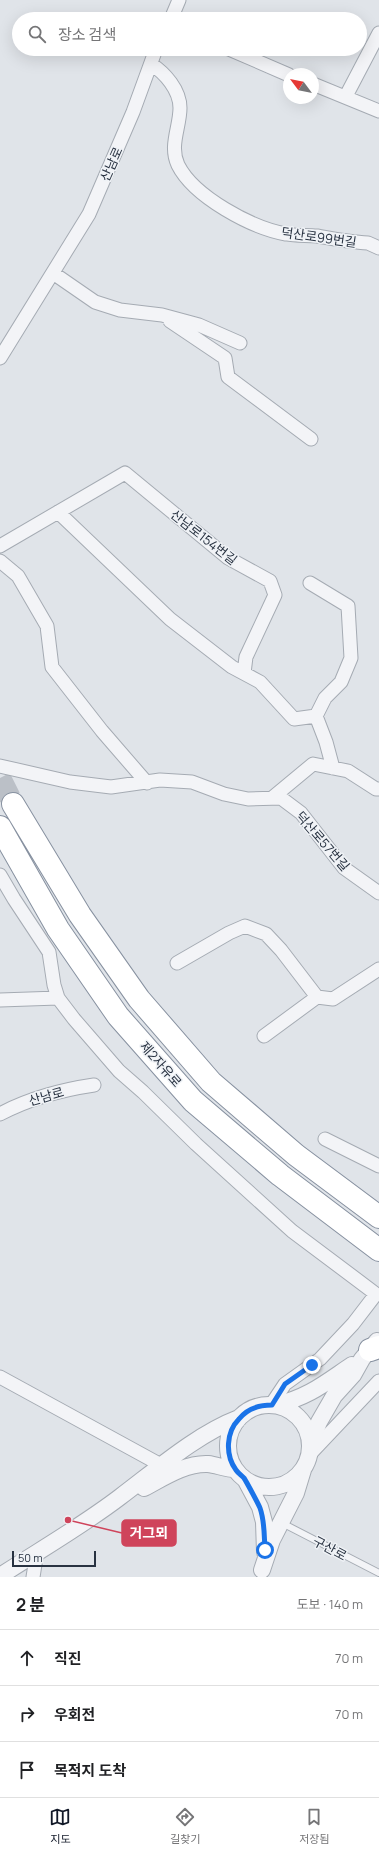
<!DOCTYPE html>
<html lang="ko">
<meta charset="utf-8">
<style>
body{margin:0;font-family:Manrope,"Noto Sans KR",sans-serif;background:#f2f2f2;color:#202124}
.compass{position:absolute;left:283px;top:68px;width:36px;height:36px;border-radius:50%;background:#fff;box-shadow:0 4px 16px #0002;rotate:302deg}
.scale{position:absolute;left:12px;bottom:10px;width:84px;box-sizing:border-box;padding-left:4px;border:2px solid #283241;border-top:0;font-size:11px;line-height:14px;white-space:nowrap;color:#283241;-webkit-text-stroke:3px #eff2f6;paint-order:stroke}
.stop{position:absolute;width:12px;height:12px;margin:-9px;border:3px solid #1a73e8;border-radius:50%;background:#fff}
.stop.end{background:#1a73e8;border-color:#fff;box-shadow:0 1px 4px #0008}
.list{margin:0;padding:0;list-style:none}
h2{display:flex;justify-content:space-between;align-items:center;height:52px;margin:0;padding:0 16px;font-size:17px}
h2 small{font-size:13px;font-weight:400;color:#757577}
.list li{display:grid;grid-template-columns:26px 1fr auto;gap:12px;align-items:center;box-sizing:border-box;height:56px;padding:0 16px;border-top:1px solid #e0e0e0}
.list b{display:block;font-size:15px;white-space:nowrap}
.list em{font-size:13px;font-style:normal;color:#757577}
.icon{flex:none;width:22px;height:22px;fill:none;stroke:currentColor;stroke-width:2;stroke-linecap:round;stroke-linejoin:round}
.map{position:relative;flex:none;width:379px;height:1577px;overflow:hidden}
.search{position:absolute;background:#fff;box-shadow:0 4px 16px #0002;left:12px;right:12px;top:12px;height:44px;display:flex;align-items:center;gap:10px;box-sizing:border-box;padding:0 14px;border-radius:22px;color:#757577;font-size:15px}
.sheet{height:220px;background:#fff}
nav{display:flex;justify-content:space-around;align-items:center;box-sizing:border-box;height:56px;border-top:1px solid #e0e0e0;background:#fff;font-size:11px;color:#757577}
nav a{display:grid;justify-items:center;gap:2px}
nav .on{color:#111827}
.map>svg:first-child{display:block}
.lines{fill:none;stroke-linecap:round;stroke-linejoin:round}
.trunk-tunnel{stroke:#bbc0c7;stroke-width:22;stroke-dasharray:22 11;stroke-linecap:butt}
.service-casing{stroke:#a5abb3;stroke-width:8}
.minor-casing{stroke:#a5abb3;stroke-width:15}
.tertiary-casing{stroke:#a5abb3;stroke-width:18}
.trunk-casing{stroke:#8791a0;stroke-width:24}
.service{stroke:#f3f4f7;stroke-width:6}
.minor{stroke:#f3f4f7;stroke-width:13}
.tertiary{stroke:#f3f4f7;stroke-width:16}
.trunk{stroke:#fff;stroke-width:22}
.route{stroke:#1a73e8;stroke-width:5}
.labels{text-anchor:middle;stroke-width:3;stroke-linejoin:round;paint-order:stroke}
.street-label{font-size:13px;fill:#283241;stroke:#eff2f6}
.leader{fill:none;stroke:#cf445b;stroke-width:1.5}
.callout-dot{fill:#cf445b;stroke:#eff2f6;stroke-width:1.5}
.callout{fill:#cf445b;stroke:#cf445b;stroke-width:1.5}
.callout-label{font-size:14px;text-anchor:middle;font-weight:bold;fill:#fff}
</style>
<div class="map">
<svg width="379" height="1577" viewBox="0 0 379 1577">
<rect width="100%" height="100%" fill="#e0e4e9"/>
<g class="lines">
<path class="trunk-tunnel" d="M0 778 13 804"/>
<defs>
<path id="service" d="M282 1523 379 1573"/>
<path id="minor" d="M171 19 179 0
M229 49 289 75
M151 64C165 73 180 90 180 108 180 127 169 146 178 165 194 197 252 228 286 234 296 236 307 235 317 236 334 239 350 242 368 243L379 248
M313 84 379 111
M346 96 379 33
M53 273 95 302 120 310 162 315 199 325 240 343
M170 321 225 358 228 377 311 439
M0 358 89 214 133 112 156 49
M58 512 170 619 232 667 260 682 294 719 316 716 326 742 333 768
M0 546 125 473 228 558 270 581 275 595 246 657 244 673
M0 561 18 576 47 626 52 667 102 731 147 783
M310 583 348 606 351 658 341 682 325 698 316 716
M0 766 70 782 111 787 160 780 192 782 224 794 248 799 281 798 301 813 344 868 379 893
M272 798 313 764 348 771 376 789H379
M0 875 14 899 49 952 54 985 58 998 74 1019 119 1071 143 1092 196 1144 292 1231 376 1294 353 1324 320 1359 285 1384 271 1405
M177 963 229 933 245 926 266 934 281 950 317 997 333 999 379 969
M0 1000 58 998
M264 1036 317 997
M0 1114C30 1098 60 1090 94 1085
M325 1139 379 1166
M0 1377 161 1465
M310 1454 379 1381
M33 1577 37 1552"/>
<path id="tertiary" d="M228 1446a41 41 0 1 1 82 0a41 41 0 1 1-82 0Z
M276 1405C309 1397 325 1383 352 1365
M310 1444 319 1422 334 1396 353 1375 362 1359 377 1341
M245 1479 260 1507 264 1522 265 1552
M144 1488C163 1478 185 1463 208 1464 217 1465 226 1469 235 1469
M262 1570 272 1540 296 1493 303 1470
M0 1576C40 1550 82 1526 120 1497 156 1470 197 1434 239 1418"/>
<path id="trunk" d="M13 804 80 915 139 999 211 1082 296 1155 379 1217
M0 827 58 929 118 1016 193 1101 280 1175 379 1250
M370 1350 379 1347"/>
</defs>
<use href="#service" class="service-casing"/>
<use href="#minor" class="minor-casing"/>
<use href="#tertiary" class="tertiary-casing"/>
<use href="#trunk" class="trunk-casing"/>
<use href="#service" class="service"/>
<use href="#minor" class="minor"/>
<use href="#tertiary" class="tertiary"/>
<use href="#trunk" class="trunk"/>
</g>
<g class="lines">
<path class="route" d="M265 1550C264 1536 265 1522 260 1508 259 1505 246 1481 244 1478 241 1475 238 1473 236 1470 225 1455 226 1432 239 1419 247 1409 259 1405 272 1405L285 1384 312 1365"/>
</g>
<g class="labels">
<g class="street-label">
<text transform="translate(111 164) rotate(-66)" y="5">산남로</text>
<text transform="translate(319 237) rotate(8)" y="5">덕산로99번길</text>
<text transform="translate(204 537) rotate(38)" y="5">산남로154번길</text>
<text transform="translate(323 841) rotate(49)" y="5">덕산로57번길</text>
<text transform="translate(161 1064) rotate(49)" y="5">제2자유로</text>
<text transform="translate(46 1096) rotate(-16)" y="5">산남로</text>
<text transform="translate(330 1548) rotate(28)" y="5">구산로</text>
</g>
</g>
<path class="leader" d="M68 1520L122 1533"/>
<circle class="callout-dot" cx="68" cy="1520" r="4"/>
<rect class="callout" x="122" y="1520" width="54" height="26" rx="4"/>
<g class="callout-label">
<text x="149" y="1538">거그뫼</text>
</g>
</svg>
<svg class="compass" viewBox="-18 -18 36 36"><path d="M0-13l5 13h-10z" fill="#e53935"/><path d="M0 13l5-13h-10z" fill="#757577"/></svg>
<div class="scale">50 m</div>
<div class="stop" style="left:265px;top:1550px"></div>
<div class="stop end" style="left:312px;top:1365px"></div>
<div class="search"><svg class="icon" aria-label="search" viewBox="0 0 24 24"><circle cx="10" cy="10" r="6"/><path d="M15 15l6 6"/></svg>장소 검색</div>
</div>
<section class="sheet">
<h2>2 분<small>도보 · 140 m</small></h2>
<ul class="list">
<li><svg class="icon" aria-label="ahead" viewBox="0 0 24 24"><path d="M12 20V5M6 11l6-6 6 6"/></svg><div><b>직진</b></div><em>70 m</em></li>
<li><svg class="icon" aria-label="right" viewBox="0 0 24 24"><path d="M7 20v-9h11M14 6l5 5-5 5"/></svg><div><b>우회전</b></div><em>70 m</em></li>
<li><svg class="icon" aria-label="arrive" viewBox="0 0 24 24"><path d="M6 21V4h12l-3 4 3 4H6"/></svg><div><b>목적지 도착</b></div></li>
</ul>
</section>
<nav>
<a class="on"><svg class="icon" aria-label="map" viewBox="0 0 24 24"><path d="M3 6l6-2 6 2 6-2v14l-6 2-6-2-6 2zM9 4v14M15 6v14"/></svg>지도</a>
<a><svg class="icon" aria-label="directions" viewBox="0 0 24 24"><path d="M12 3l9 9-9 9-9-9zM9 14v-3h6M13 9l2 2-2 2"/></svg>길찾기</a>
<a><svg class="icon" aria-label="saved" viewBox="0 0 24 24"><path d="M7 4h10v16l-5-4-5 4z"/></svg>저장됨</a>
</nav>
